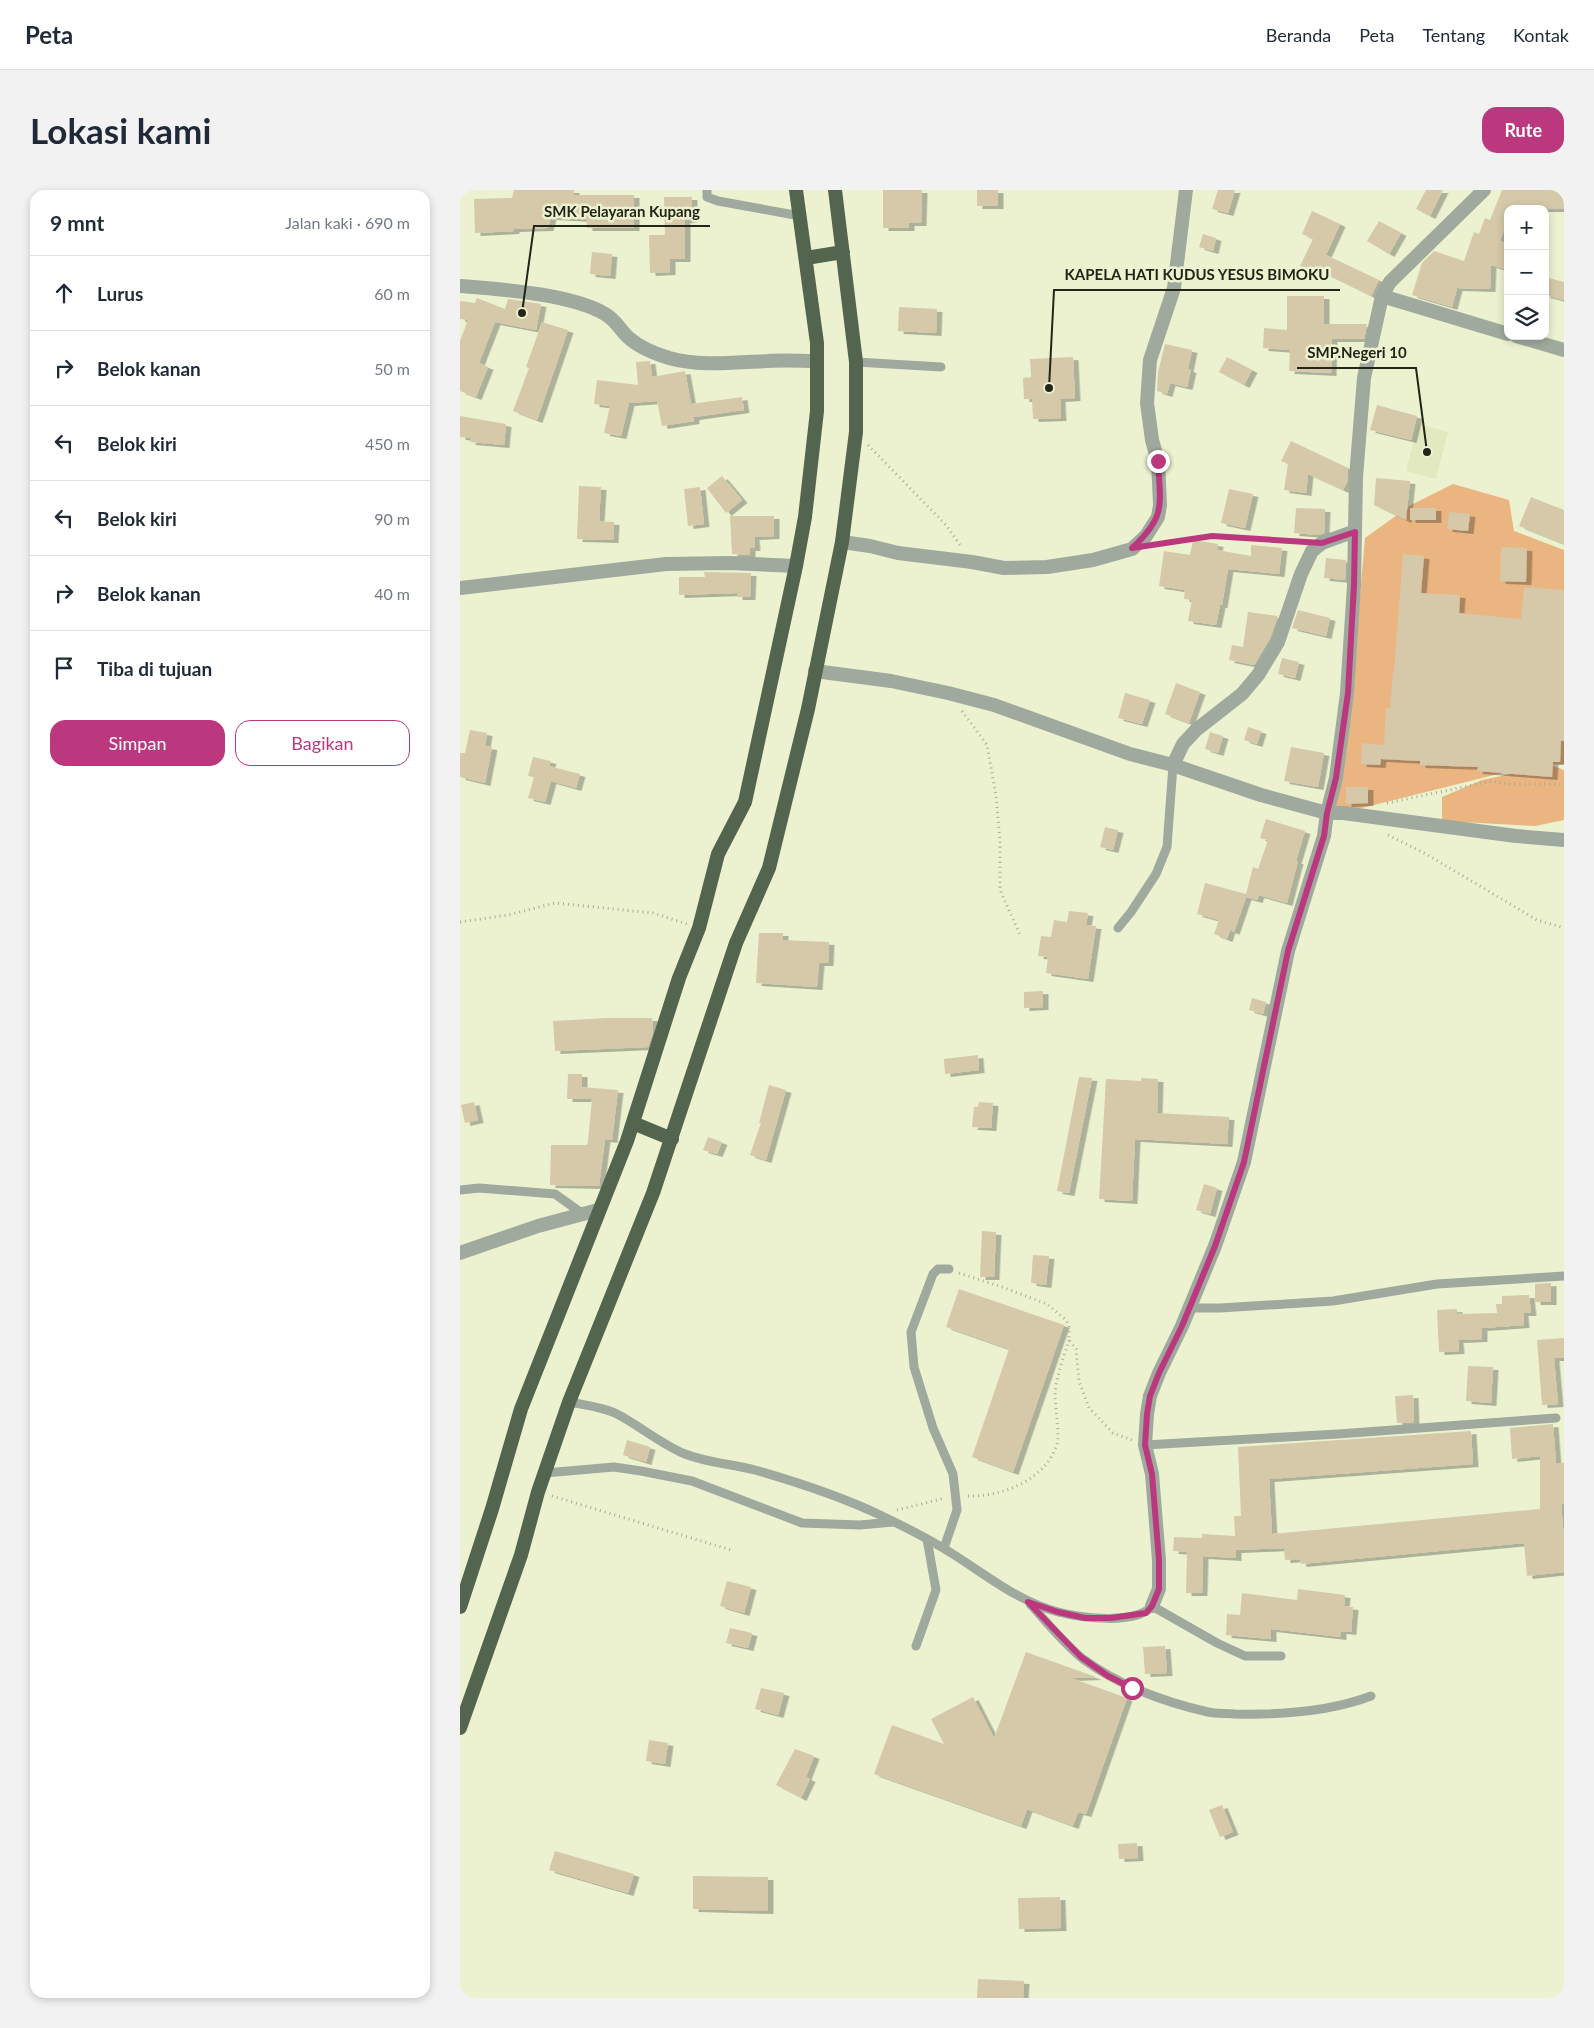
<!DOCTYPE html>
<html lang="id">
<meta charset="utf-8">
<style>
body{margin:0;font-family:Lato,sans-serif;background:#f2f2f3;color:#1f2937}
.controls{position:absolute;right:15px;top:15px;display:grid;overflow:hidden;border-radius:10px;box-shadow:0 2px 8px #0003}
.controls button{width:45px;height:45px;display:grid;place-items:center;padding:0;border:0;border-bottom:1px solid #e0e1e3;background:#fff;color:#1f2937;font:25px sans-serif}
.stop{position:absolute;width:15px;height:15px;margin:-11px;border:4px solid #bc387e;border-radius:50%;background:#fff}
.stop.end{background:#bc387e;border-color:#fff;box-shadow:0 1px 5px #0008}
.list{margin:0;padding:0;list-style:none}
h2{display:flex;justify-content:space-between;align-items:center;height:65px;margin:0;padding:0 20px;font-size:21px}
h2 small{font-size:16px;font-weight:400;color:#747a83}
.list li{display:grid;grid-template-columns:32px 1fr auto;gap:15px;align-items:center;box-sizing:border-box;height:75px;padding:0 20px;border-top:1px solid #e0e1e3}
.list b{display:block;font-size:19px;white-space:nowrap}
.list em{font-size:16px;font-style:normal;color:#747a83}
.actions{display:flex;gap:10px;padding:15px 20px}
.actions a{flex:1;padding:11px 0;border:1px solid #bc387e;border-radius:15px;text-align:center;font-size:18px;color:#bc387e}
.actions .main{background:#bc387e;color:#fff}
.icon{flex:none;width:28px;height:28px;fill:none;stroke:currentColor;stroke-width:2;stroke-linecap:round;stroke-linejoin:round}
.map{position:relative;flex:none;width:1104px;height:1808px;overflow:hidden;border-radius:15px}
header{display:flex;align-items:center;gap:30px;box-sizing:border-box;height:70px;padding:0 25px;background:#fff;border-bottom:1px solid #e0e1e3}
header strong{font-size:24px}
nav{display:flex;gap:28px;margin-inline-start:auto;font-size:18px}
.intro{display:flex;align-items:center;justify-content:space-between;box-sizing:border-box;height:120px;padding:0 30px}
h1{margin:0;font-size:35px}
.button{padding:12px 22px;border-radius:15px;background:#bc387e;color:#fff;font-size:18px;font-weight:700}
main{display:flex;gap:30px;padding:0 30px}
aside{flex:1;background:#fff;border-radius:15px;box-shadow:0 2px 8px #0003}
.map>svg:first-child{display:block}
.built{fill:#e2e9bf}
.green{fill:#eab580}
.building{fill:#d5c9a9;filter:url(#shadow)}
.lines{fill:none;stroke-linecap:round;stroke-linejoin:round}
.path{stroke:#a8ac92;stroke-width:3;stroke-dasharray:1 4;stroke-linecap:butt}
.service{stroke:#9fa99d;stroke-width:9}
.minor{stroke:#9fa99d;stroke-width:14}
.tertiary{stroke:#9fa99d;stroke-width:14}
.trunk{stroke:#53654e;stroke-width:14}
.route{stroke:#bc387e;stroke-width:6}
.leader{fill:none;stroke:#232519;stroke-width:2}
.callout-dot{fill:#232519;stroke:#ecf2d0;stroke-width:2}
.callout-label{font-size:15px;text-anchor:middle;font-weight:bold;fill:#232519;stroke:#ecf2d0;stroke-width:5;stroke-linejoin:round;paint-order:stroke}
</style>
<header>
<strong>Peta</strong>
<nav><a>Beranda</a><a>Peta</a><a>Tentang</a><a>Kontak</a></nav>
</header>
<div class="intro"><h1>Lokasi kami</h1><a class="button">Rute</a></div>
<main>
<aside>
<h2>9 mnt<small>Jalan kaki · 690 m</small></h2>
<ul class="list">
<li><svg class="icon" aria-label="ahead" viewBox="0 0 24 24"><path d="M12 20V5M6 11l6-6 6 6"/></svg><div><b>Lurus</b></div><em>60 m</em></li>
<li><svg class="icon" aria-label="right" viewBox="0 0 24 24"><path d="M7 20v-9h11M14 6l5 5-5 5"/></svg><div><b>Belok kanan</b></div><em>50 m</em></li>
<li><svg class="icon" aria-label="left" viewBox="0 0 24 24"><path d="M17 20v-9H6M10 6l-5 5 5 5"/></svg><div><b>Belok kiri</b></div><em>450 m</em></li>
<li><svg class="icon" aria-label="left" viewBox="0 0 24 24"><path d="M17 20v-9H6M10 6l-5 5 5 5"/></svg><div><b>Belok kiri</b></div><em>90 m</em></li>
<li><svg class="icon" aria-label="right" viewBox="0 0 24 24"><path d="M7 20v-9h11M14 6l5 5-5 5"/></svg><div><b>Belok kanan</b></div><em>40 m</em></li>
<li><svg class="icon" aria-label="arrive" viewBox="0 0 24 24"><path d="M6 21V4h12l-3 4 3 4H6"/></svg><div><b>Tiba di tujuan</b></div></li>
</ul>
<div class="actions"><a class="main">Simpan</a><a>Bagikan</a></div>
</aside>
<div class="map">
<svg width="1104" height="1808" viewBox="0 0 1104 1808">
<defs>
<filter id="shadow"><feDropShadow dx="5.5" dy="3" stdDeviation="0" flood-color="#0004"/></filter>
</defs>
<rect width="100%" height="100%" fill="#ecf2d0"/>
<path class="built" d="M958 234 988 242 976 289 946 281Z"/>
<path class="green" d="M993 294 1049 310 1054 341 1104 360V574L1091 575 1104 580V630L1075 636 982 631V607L1022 590 1088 576H1070L886 622 871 619 897 441 905 348 951 315Z"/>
<path class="building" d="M54 0H114V5H174V38H127L126 29 91 27 88 38 54 39V41L15 43 14 9 52 8Z
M423 0H462L461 33H449V38H423Z
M517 0H538V16H517Z
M758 0H775L768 23 752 19Z
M966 0H983L970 26 956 19Z
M1042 0H1104V19H1048V29L1040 51 1048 54V80L1031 75 1030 99 997 98 992 117 952 105 962 73 974 61 1004 71 1014 42 1019 44 1025 28 1030 30Z
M204 7H232V30H225V69H210V82L190 83 189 45H205Z
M852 21 880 34 866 65 919 90 911 106 864 83V87L840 76 853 49 842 44Z
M919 31 941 43 929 64 907 51Z
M743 44 756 48 753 61 739 57Z
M132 62 152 64 150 86 130 84Z
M1085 87 1104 92V110L1085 105Z
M827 106H864V134H907L904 149H872L871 183 829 181 830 160 803 158 804 138 827 140Z
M17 108 45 119 48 109 81 114 76 140 35 132 19 173 28 177 16 207 0 201V151L8 130 0 129V111L15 113Z
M439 117 477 119 476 143 438 141Z
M82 132 108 140 77 230 53 221 69 178 66 177Z
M705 154 732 160 728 179 731 180 727 197 710 193 707 204 697 201 698 182Z
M613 167 615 208 600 209 601 228 573 229 572 209H564L563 188 571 187 570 169Z
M767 167 792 180 784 195 759 182Z
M190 171 192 187 225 181 231 214 282 207 284 220 234 227V231L202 236 197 211 169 213 161 246 144 243 150 216 134 214 137 190 178 195 176 172Z
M917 215 957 226 951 250 910 240Z
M0 226 46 234 44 255 10 252 11 248 0 247Z
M831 251 888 278 887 292 883 300 848 284 846 303 824 300 828 274 821 271Z
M262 286 282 310 266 323 247 298Z
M916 288 950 291 946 330 914 315Z
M119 296 141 297 139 331 154 332 153 350 117 349Z
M240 297 244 334 228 336 224 299Z
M769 299 793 304 785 338 761 333Z
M1071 307 1104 320V354L1059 336Z
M836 318 865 319 864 343 859 345 834 343Z
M950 318H976V330H950Z
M989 322 1010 324 1008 341 987 339Z
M270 326H314V346L294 347 295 358H290V365L272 364Z
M733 350 758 354 757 360 791 366V355L822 358 819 384 768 379 762 415H760L756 435 728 431 732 410 724 409 725 400 699 396 704 361 730 365Z
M1041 357 1067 358 1066 392 1040 391Z
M943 364 964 366 961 403 1000 405 999 423 1061 429 1064 397 1104 400V551H1101L1100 572H1093L1092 587 1017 581 1018 577 960 575V571L921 569 920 575 901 574 902 553 924 555 926 518H930L933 481H934Z
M866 368 886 370 885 390 864 388Z
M244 382 291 383 290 407H277V403L219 405V387H245Z
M838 420 870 428 866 446 832 438Z
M788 422 818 426 810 448 794 475 769 470 772 455 783 457Z
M822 468 839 472 835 488 818 484Z
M716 493 740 502 729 533 705 524Z
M665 503 690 510 682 534 658 528Z
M788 537 801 541 797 554 784 550Z
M10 540 27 543 25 556 32 557 25 593 0 587V563H5Z
M750 542 763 546 758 563 745 559Z
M831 557 864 563 858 597 824 591Z
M73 567 91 571 89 576 120 584 116 598 91 591 85 612 68 608 74 587 68 586Z
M886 597H908V613L886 614Z
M806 629 845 641 836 671H838L827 713 799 705 797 710 786 707 774 742 770 740 767 749 754 744 759 730 737 724 745 693 786 704 793 677 798 679 808 650 800 648Z
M645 637 658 640 653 660 640 657Z
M609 721 628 723 626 735 636 736 628 789 586 783 588 767 578 766 581 746 591 747 594 730 607 732Z
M299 743H323V750L369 752 368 773H359L357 797 296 793Z
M583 801V817L564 818V802Z
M792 808 806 812 803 824 789 820Z
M146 828H192L193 842 188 857 95 861 93 831Z
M518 865 519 880 485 884 484 869Z
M108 884H122V897L158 900 152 950 145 949 139 996 90 995 91 955H127L128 951 132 909H107Z
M619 887 632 888 609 1003 597 1001Z
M681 888 698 889 697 923 769 927 767 954 675 949 672 1011 639 1009 646 889 681 891Z
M309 895 326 900 306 970 290 965 301 933H299Z
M14 912 18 930 5 933 1 915Z
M519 912 533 913 531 938 512 937 514 917H518Z
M248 947 262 952 257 964 243 960Z
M744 994 757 998 750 1024 736 1020Z
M522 1041 536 1042 534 1087H520Z
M573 1065 589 1066 586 1095 571 1093Z
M1091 1093V1112H1075V1094Z
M499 1099 604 1135 553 1282 512 1267 549 1159 486 1137Z
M1069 1105 1071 1123H1063L1064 1135 1022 1138V1149L998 1150 999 1161 979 1162 977 1120 997 1119V1124L1037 1123 1036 1114H1042V1106Z
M1104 1148V1168H1094L1098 1214 1082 1215 1077 1150Z
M1008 1176 1033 1177 1031 1213 1006 1211Z
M953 1205 954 1232 937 1233 935 1206Z
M1093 1234 1096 1273H1104V1314H1101L1104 1348V1382L1067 1386 1064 1353 841 1374 840 1369 825 1370 824 1358 776 1360V1368L743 1366 742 1403H726L727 1362 713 1361 714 1347 742 1348V1344L775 1346 774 1326H781L778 1257 1011 1241 1013 1274 809 1289 812 1344 1080 1319V1266L1052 1269 1050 1238Z
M167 1250 190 1257 186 1272 163 1265Z
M267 1391 291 1397 284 1423 260 1416Z
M838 1399 885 1405 884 1416 893 1417 891 1442 881 1441V1447L811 1439V1449L766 1445 767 1424 780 1425 782 1403 837 1410Z
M270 1438 292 1443 288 1458 266 1453Z
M705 1456 707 1483 685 1484 683 1457Z
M566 1462 636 1487 611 1488 667 1508 626 1624 618 1622 613 1636 567 1619 561 1636 414 1584 432 1535 484 1554 471 1529 513 1507 534 1548Z
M301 1498 324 1503 318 1525 295 1519Z
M189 1550 208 1553 205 1574 186 1571Z
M335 1559 354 1566 346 1587 350 1589 341 1608 316 1595Z
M762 1615 773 1642 760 1647 749 1620Z
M677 1653 678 1668 659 1669 658 1654Z
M95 1661 174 1684 168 1703 89 1680Z
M233 1686 308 1687V1721L233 1719Z
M600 1707 601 1738 559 1739 558 1708Z
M518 1789 564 1791 563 1808H517Z"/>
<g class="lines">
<path class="path" d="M408 255 486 335 500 355
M698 354 752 346 841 352
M502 521 527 555 536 606 540 650V700L560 745
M927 613 1032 591 1048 594H1104
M928 645 966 664 1077 730 1104 738
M0 732 48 725 95 713 193 723 227 734
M499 1083 542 1097 587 1114 606 1130 609 1136V1150L616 1159 619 1191 629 1218 653 1243 672 1250
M92 1306 271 1360
M508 1306C542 1307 586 1290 597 1254 600 1246 595 1217 595 1205 596 1186 604 1167 609 1150
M437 1320 485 1308"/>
<path class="service" d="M247 0V7L258 11 340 26
M396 172 481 177
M658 738 671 722 696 684 707 657 713 575
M0 1000 19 998 95 1004 123 1024
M729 1118H760L873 1111 977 1094 1104 1086
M109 1212C124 1215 143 1217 157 1224 180 1236 201 1254 225 1264 248 1273 272 1274 295 1280 337 1292 380 1306 420 1325 441 1335 463 1346 483 1358 522 1381 554 1410 598 1422 621 1428 676 1435 692 1416L757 1453 785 1466H821
M685 1255 878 1244 1096 1228
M85 1283 154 1277 181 1281 232 1291 342 1333 400 1335 433 1332
M484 1358 497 1320 493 1284 473 1238 454 1177 451 1142 473 1084 478 1079H489
M570 1414C586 1431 604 1454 623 1469 660 1496 704 1512 748 1522 757 1524 766 1523 775 1524 819 1525 869 1522 911 1506
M456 1456 476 1400 467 1349"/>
<path class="minor" d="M0 96C39 99 112 104 145 124 156 130 160 140 169 148 179 157 196 164 209 168 241 177 276 172 308 171 324 170 341 171 357 171
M922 106 1048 144
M1056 146 1104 160
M382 352 410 356 438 363 512 372 544 378 587 377 633 370 672 359 686 346 698 327 700 315 698 271 692 250 687 213 690 170 714 98 726 0
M355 481 431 491 488 503 534 515 670 564 713 575 801 605 867 623H883L1056 646 1104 650
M713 575 723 554 736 540 782 504 798 485 818 452 841 384 852 361 862 353 895 341
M0 1063 78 1036 138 1020
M692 1416 699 1399V1370L692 1284 685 1255 687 1224 690 1206 699 1183 722 1136 755 1056 784 972 828 761 864 646 867 623 876 588 887 503 894 395 896 287 904 188 922 106 930 92 1024 0"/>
<path class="tertiary" d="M0 398 206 374 268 373 336 376"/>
<path class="trunk" d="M346 68 383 62
M173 933 212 949
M0 1417 32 1319 61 1219 167 951 219 788 239 738 258 664 285 612 336 376 345 327 357 221V153L336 0
M0 1538 61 1365 78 1302 109 1212 193 1003 276 753 309 678 348 519 382 352 396 242V172L375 0"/>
</g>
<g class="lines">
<path class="route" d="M672 1498 648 1486 621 1467 568 1412 598 1422 625 1428H651L686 1423 692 1416 699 1399V1370L692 1284 685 1255 687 1224 690 1206 699 1183 722 1136 755 1056 784 972 828 761 864 646 867 623 876 588 888 503 894 395 895 342 862 353 752 346 672 358C707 326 700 314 698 271"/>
</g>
<path class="leader" d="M62 123L74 36H250M589 198L594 100H880M967 262L956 178H837"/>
<g class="callout-dot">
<circle cx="62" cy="123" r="5"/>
<circle cx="589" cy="198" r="5"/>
<circle cx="967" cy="262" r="5"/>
</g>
<g class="callout-label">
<text x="162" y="27">SMK Pelayaran Kupang</text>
<text x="737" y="90">KAPELA HATI KUDUS YESUS BIMOKU</text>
<text x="897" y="168">SMP.Negeri 10</text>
</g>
</svg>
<div class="controls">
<button>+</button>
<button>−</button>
<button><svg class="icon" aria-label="layers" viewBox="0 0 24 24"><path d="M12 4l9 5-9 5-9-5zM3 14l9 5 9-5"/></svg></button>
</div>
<div class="stop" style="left:672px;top:1498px"></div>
<div class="stop end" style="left:698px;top:271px"></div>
</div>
</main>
